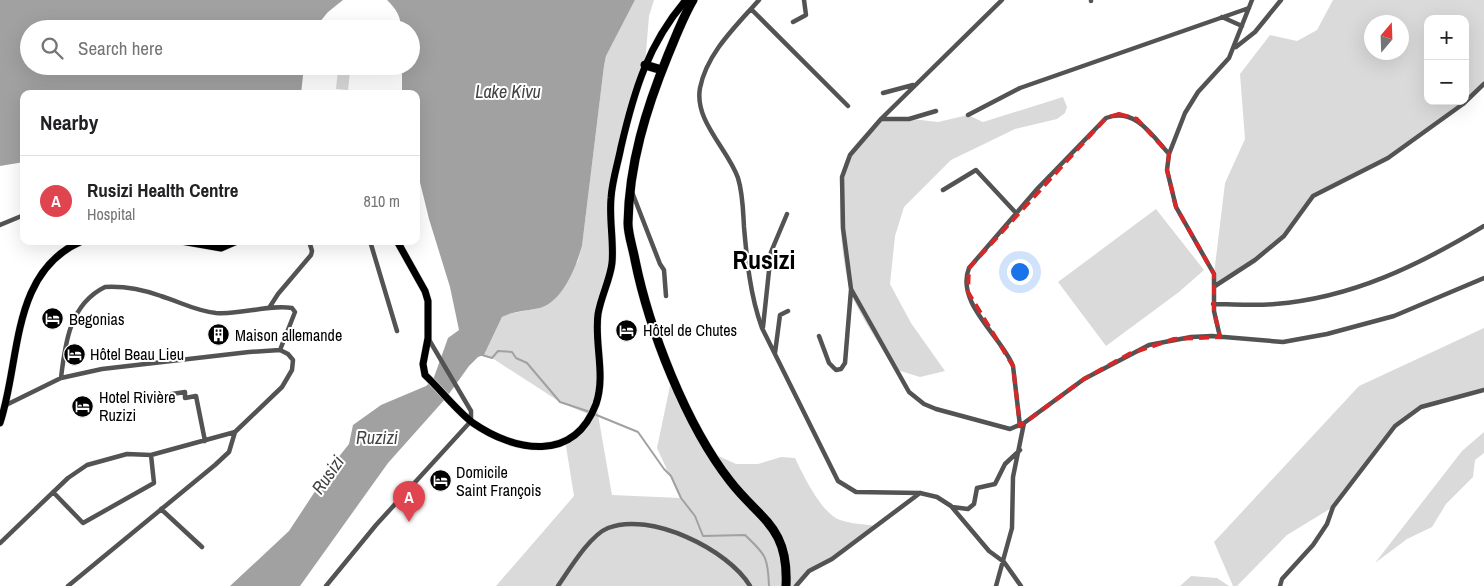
<!DOCTYPE html>
<meta charset="utf-8">
<style>
body{margin:0;font-family:"Archivo Narrow",sans-serif;background:#f6f6f6;color:#202124}
.controls{position:absolute;right:15px;top:15px;display:grid;overflow:hidden;border-radius:10px;box-shadow:0 5px 20px #0002}
.controls button{width:45px;height:45px;display:grid;place-items:center;padding:0;border:0;border-bottom:1px solid #e0e0e0;background:#fff;color:#202124;font:25px sans-serif}
.compass{position:absolute;left:1364px;top:15px;width:45px;height:45px;border-radius:50%;background:#fff;box-shadow:0 5px 20px #0002;rotate:19deg}
.you{position:absolute;left:1019px;top:271px;width:18px;height:18px;margin:-12px;border:4px solid #fff;border-radius:50%;background:#1a73e8;box-shadow:0 0 0 8px #1a73e833}
.badge{display:grid;place-items:center;width:32px;height:32px;border-radius:50%;background:#000;color:#fff;font-size:16px;font-weight:700}
.pin{position:absolute;translate:-50% -41px;filter:drop-shadow(0 1px 2px #0008)}
.pin::after{content:'';position:absolute;top:26px;width:18px;height:15px;background:inherit;clip-path:polygon(0 0,100% 0,50% 100%)}
.list{margin:0;padding:0;list-style:none}
h2{display:flex;justify-content:space-between;align-items:center;height:65px;margin:0;padding:0 20px;font-size:21px}
h2 small{font-size:16px;font-weight:400;color:#757577}
.list li{display:grid;grid-template-columns:32px 1fr auto;gap:15px;align-items:center;box-sizing:border-box;height:90px;padding:0 20px;border-top:1px solid #e0e0e0}
.list b{display:block;font-size:19px;white-space:nowrap}
.list p{margin:0;font-size:16px;white-space:nowrap;color:#757577}
.list em{font-size:16px;font-style:normal;color:#757577}
.icon{flex:none;width:28px;height:28px;fill:none;stroke:currentColor;stroke-width:2;stroke-linecap:round;stroke-linejoin:round}
.map{position:relative;flex:none;width:1484px;height:586px;overflow:hidden}
.search{position:absolute;background:#fff;box-shadow:0 5px 20px #0002;left:20px;top:20px;width:400px;height:55px;display:flex;align-items:center;gap:12px;box-sizing:border-box;padding:0 18px;border-radius:28px;color:#757577;font-size:19px}
.panel{position:absolute;background:#fff;box-shadow:0 5px 20px #0002;left:20px;top:90px;width:400px;height:155px;border-radius:10px}
.map>svg:first-child{display:block}
.green{fill:#dadada;fill-rule:evenodd}
.water{fill:#a1a1a1}
.lines{fill:none;stroke-linecap:round;stroke-linejoin:round}
.stream{stroke:#a1a1a1;stroke-width:2}
.primary-casing{stroke:#dbdbdb;stroke-width:8}
.highway-casing{stroke:#dbdbdb;stroke-width:10}
.street{stroke:#535353;stroke-width:4.5}
.primary{stroke:#000;stroke-width:7}
.highway{stroke:#000;stroke-width:9}
.marked{fill:none;stroke:#d62828;stroke-width:4;stroke-dasharray:10 6;stroke-linejoin:round}
.labels{text-anchor:middle;stroke-width:4;stroke-linejoin:round;paint-order:stroke}
.poi-label{font-size:16px;fill:#000;stroke:#fff;text-anchor:start}
.water-label{font-size:18px;font-style:italic;fill:#424242;stroke:#fff}
.town-label{font-size:26px;font-weight:bold;fill:#000;stroke:#fff}
</style>
<div class="map">
<svg width="1484" height="586" viewBox="0 0 1484 586">
<rect width="100%" height="100%" fill="#fff"/>
<path class="green" d="M635 0H654L649 16 645 65 614 178 612 262 598 313 600 381 596 403 612 495 680 498 657 448 672 376 712 453 736 464H758L781 457 795 458C803 475 822 514 840 520 851 524 864 524 875 526L832 559 809 571 796 586H496L574 496 565 440 590 415 560 402 492 358 484 355 502 317 508 314 540 308 578 261 582 246 604 66 606 56Z
M1333 0H1484V84L1463 104 1388 158 1319 192 1287 234 1266 252 1215 286 1214 274 1225 183 1245 139 1240 74 1270 35 1297 41 1317 30ZM1428 19H1465V101H1428ZM1372 22H1402V52H1372Z
M338 70 350 71 348 90 336 89Z
M1063 97 1067 107 1065 113 1057 119 1015 129 951 160 904 207 895 236 890 284 911 323 945 371 920 377 894 369C882 347 859 315 851 293 841 263 833 180 849 153 857 141 869 130 879 119H912L938 122 968 115 983 122Z
M1156 209 1204 270 1179 292 1106 346 1058 282Z
M1484 328V390L1421 407 1395 426 1333 507 1287 535 1237 586H1233L1214 542 1359 386Z
M1484 432V453L1475 460 1473 477 1446 504 1432 527 1407 539 1375 563 1462 451Z
M1191 576 1217 578 1229 586H1180Z"/>
<path class="water" d="M0 0H343L328 12 314 29H29V66H304L301 94H24V162L0 166Z
M387 0H635L606 56 604 66 582 246C576 267 563 301 540 308 527 311 513 311 502 317L484 355 478 357 469 366 446 398 388 463 300 586H230L289 531 333 464 349 444 353 425 381 405 426 386 433 380 448 338 459 330 450 287 429 219 416 166V94H402V66H411V29H401C401 16 396 9 387 0Z"/>
<g class="lines">
<path class="stream" d="M482 355 492 358 498 351 512 352 516 358 527 363 560 402 590 412
M594 414 638 432 664 469 671 476 681 498 695 516 703 536 745 535C766 555 768 557 769 586"/>
<defs>
<path id="primary" d="M181 241 221 248 237 241
M397 241 425 291 428 301V338L423 364 425 375C441 390 456 410 473 423 515 452 574 463 596 404 606 375 594 343 598 314 601 296 610 280 612 263 614 242 609 220 611 198 612 181 618 163 621 147 634 91 648 44 686 0
M0 423C21 360 10 272 82 241"/>
<path id="highway" d="M693 0C683 17 676 36 668 55 646 109 629 164 628 223 628 235 633 248 635 260 649 329 686 425 730 481 760 520 789 526 786 586
M645 65 662 70"/>
</defs>
<use href="#primary" class="primary-casing"/>
<use href="#highway" class="highway-casing"/>
<path class="street" d="M759 0C736 26 707 53 700 88 694 121 728 149 738 178 743 194 743 210 744 227 747 261 750 295 762 328L838 481 856 492 920 493 937 497 951 506 989 551 1004 562 1021 586
M1002 0 881 119 850 155 842 177 843 228 851 289 909 392 924 404 936 409 1010 429 1024 423 1084 379 1149 345 1191 337 1212 336 1283 342 1327 334 1394 316 1484 278
M1091 0V1
M751 9 848 106
M1222 17 1242 26
M793 22 806 15 804 0
M1236 47 1255 32 1281 0
M883 93 913 85
M968 115 1020 88 1249 8
M881 119H909L936 111
M943 190 976 170 1016 213
M632 192 660 264 664 270 666 296
M0 225 24 215
M370 241 397 331
M1215 286 1255 260 1284 236 1313 196 1388 158 1463 104 1484 84
M1213 304C1233 304 1254 306 1275 304 1352 298 1419 265 1484 226
M269 308 278 294 311 255 312 251 309 241
M763 327 771 252 787 214
M819 336 829 363 836 370 841 369 845 363 851 290
M1220 337 1214 311V274L1176 207 1167 170 1169 154 1185 113 1198 92 1229 58 1252 0
M775 353 780 315 788 311
M172 394 185 392V398L196 396 205 441
M4 406 61 378C65 343 70 304 105 287 123 286 144 290 161 296 180 302 196 311 216 313 242 315 269 304 292 308L295 312 280 350
M1020 426 1013 366C1002 337 955 303 969 268L1038 188 1106 118C1135 107 1152 135 1169 154
M53 492 83 523 154 483 151 455
M952 507 968 509 974 504 977 488 995 484 1005 464 1020 450
M161 509 202 547
M0 543 68 478 87 465 127 454 151 455 235 432 282 387 292 370 293 360 288 354 280 350 249 352 102 369 61 378
M68 586 215 465 229 452 235 432
M326 586 376 525 471 421V411L428 338
M558 586C569 570 590 535 608 528 650 511 729 550 750 586
M796 586 809 571 832 559 920 493
M996 586 1012 528 1013 477 1024 423
M1280 586 1282 579 1313 545 1327 524 1333 507 1395 426 1421 407 1484 390"/>
<use href="#primary" class="primary"/>
<use href="#highway" class="highway"/>
</g>
<path class="marked" d="M1119 114 1137 119 1169 154 1167 170 1176 207 1214 274V311L1220 337 1174 339 1129 354 1084 379 1020 426 1013 366 968 292 969 268 1106 118Z"/>
<defs>
<symbol id="hotel-disc" viewBox="-11 -11 22 22"><circle r="9.5" fill="#000" stroke="#fff"/><path d="M-6-4.5h1.5V1H6V5H4.5V3h-9V5H-6ZM-4 0a1.8 1.8 0 1 1 3.6 0ZM.5 0V-2.5h3Q6-2.5 6 0Z" fill="#fff"/></symbol>
<symbol id="building-disc" viewBox="-11 -11 22 22"><circle r="9.5" fill="#000" stroke="#fff"/><path d="M-4-6H4V6H1V3H-1V6H-4ZM-2.5-4.3h1.7v1.8h-1.7ZM.8-4.3h1.7v1.8H.8ZM-2.5-1h1.7V.8h-1.7ZM.8-1h1.7V.8H.8Z" fill="#fff"/></symbol>
</defs>
<g fill-rule="evenodd">
<use href="#hotel-disc" x="40" y="306" width="25" height="25"/>
<use href="#hotel-disc" x="614" y="318" width="25" height="25"/>
<use href="#building-disc" x="206" y="322" width="25" height="25"/>
<use href="#hotel-disc" x="62" y="342" width="25" height="25"/>
<use href="#hotel-disc" x="70" y="394" width="25" height="25"/>
<use href="#hotel-disc" x="428" y="468" width="25" height="25"/>
</g>
<g class="labels">
<g class="poi-label">
<text x="69" y="325">Begonias</text>
<text x="643" y="336">Hôtel de Chutes</text>
<text x="235" y="341">Maison allemande</text>
<text x="90" y="360">Hôtel Beau Lieu</text>
<text x="99" y="403">Hotel Rivière<tspan x="99" dy="18">Ruzizi</tspan></text>
<text x="456" y="478">Domicile<tspan x="456" dy="18">Saint François</tspan></text>
</g>
<g class="water-label">
<text x="508" y="98">Lake Kivu</text>
<text x="377" y="444">Ruzizi</text>
<text transform="translate(328 475) rotate(-55)" y="6">Rusizi</text>
</g>
<g class="town-label">
<text x="764" y="269">Rusizi</text>
</g>
</g>
</svg>
<div class="controls">
<button>+</button>
<button>−</button>
</div>
<svg class="compass" viewBox="-18 -18 36 36"><path d="M0-13l5 13h-10z" fill="#e53935"/><path d="M0 13l5-13h-10z" fill="#757577"/></svg>
<div class="you"></div>
<div class="pin badge" style="left:409px;top:522px;background:#e0444e">A</div>
<div class="search"><svg class="icon" aria-label="search" viewBox="0 0 24 24"><circle cx="10" cy="10" r="6"/><path d="M15 15l6 6"/></svg>Search here</div>
<section class="panel">
<h2>Nearby<small></small></h2>
<ul class="list">
<li><span class="badge" style="background:#e0444e">A</span><div><b>Rusizi Health Centre</b><p>Hospital</p></div><em>810 m</em></li>
</ul>
</section>
</div>
